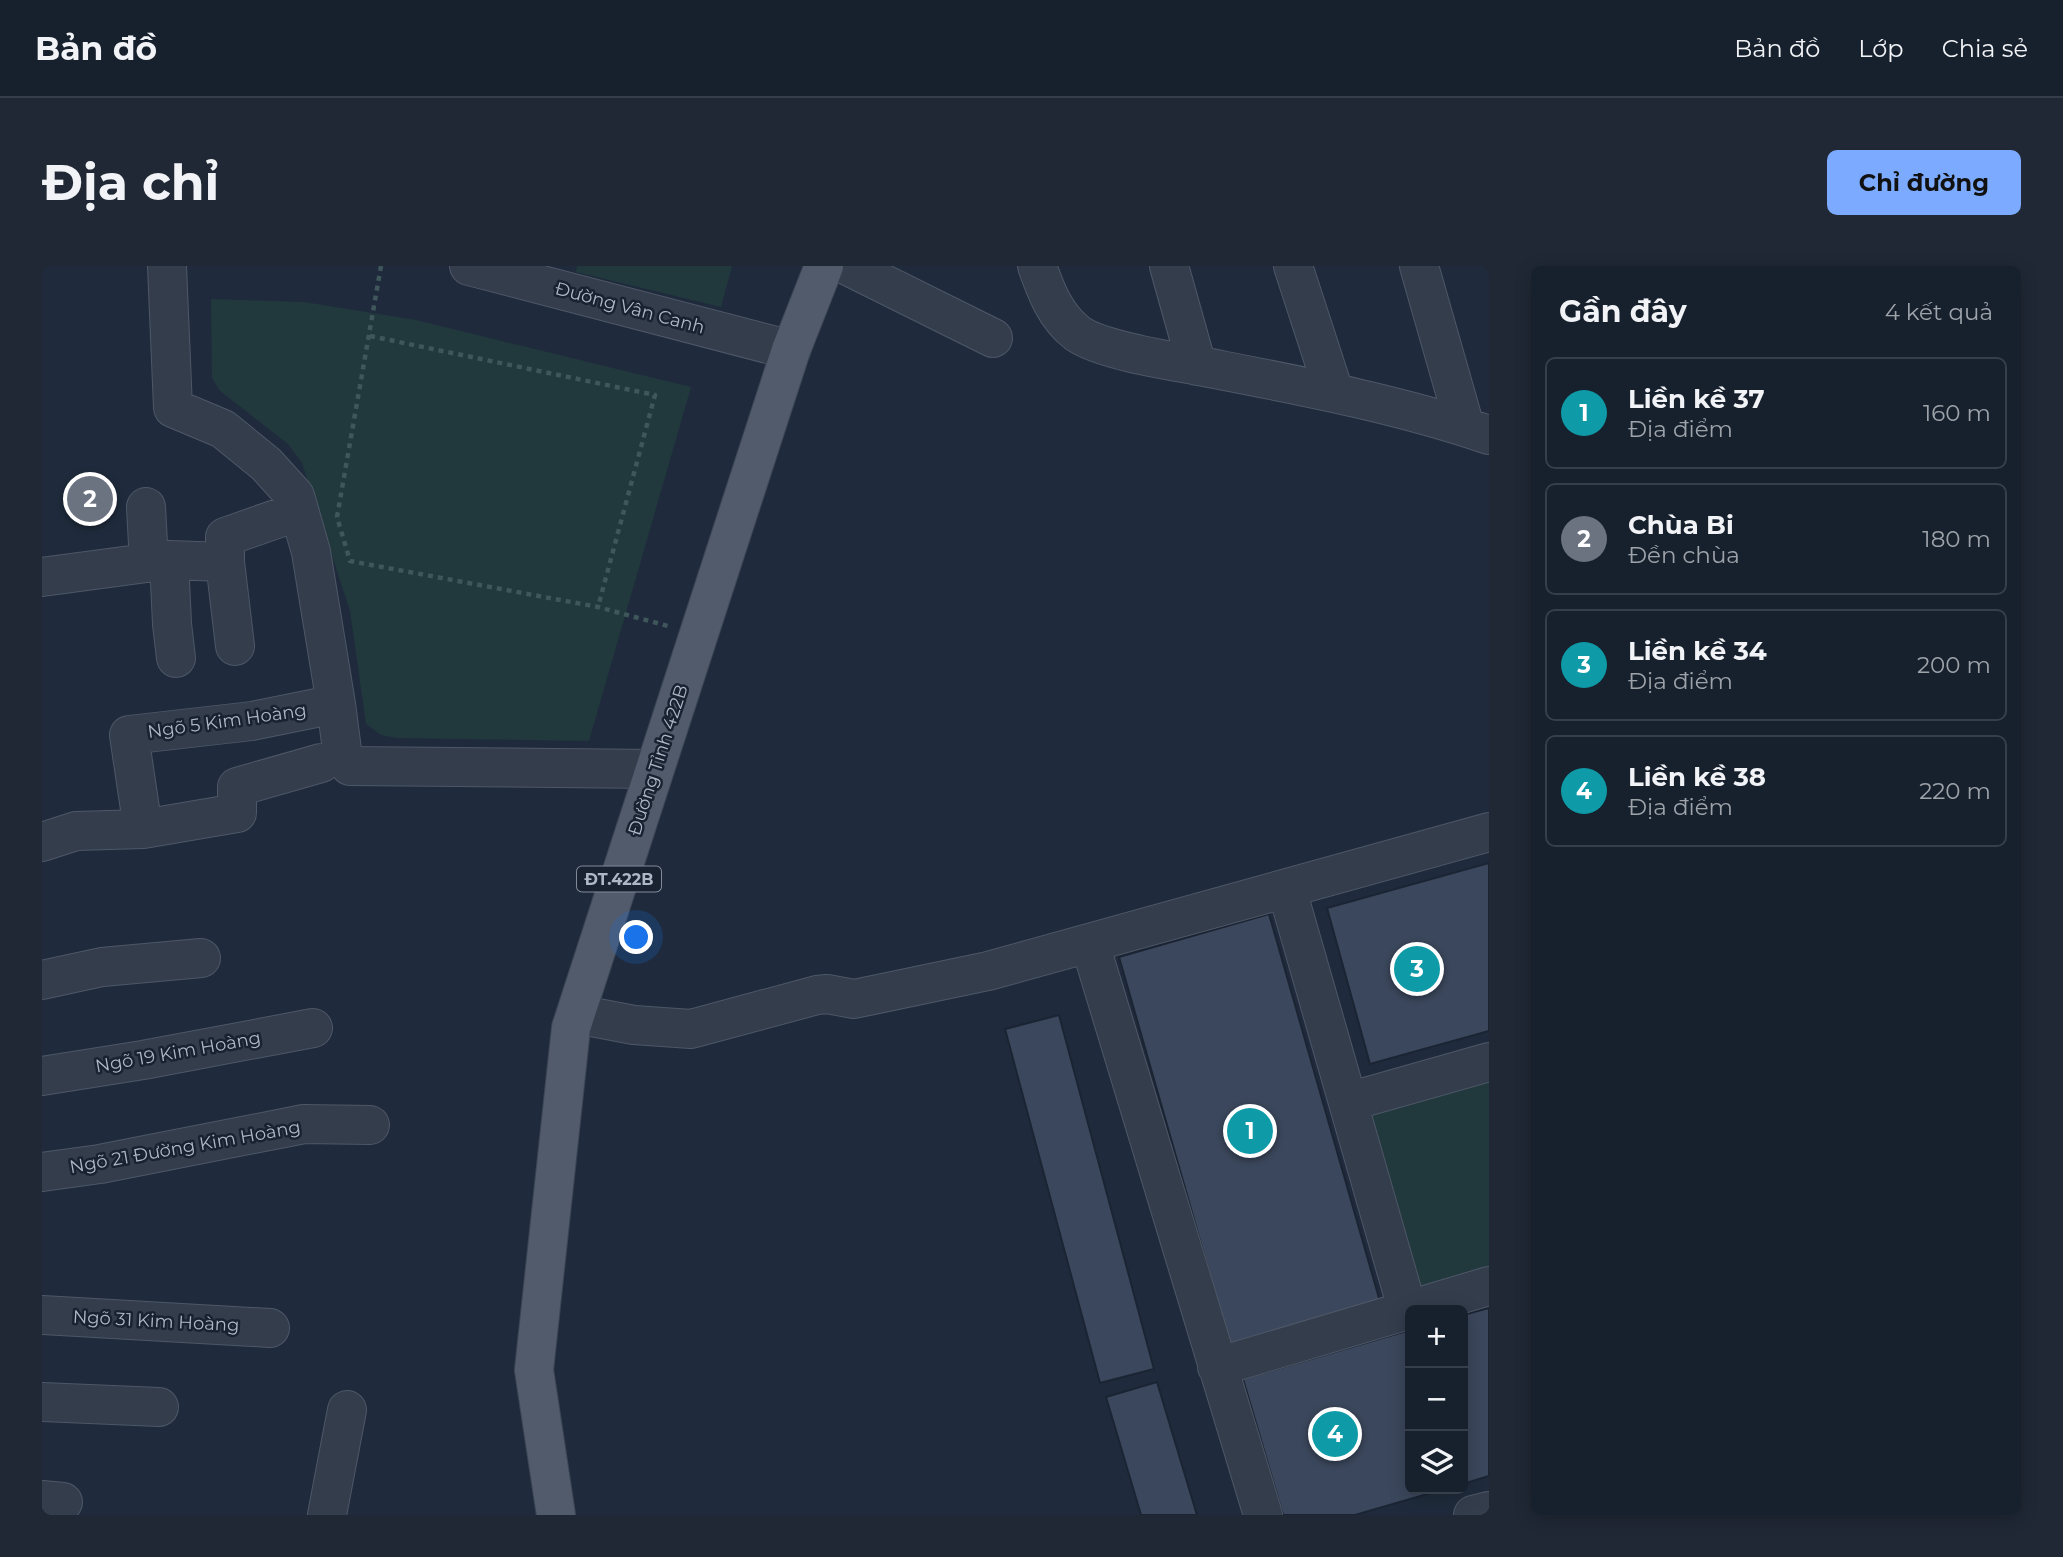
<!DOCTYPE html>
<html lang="vi">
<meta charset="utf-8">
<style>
body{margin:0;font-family:Montserrat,sans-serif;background:#202835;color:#f1f3f6}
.controls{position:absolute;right:21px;bottom:21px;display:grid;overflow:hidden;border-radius:10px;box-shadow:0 4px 18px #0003}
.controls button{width:63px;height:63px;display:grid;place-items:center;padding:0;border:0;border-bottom:2px solid #363e49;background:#17202d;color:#f1f3f6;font:35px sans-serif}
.you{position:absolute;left:595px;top:672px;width:24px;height:24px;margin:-18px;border:5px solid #fff;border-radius:50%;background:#1a73e8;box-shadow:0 0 0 10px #1a73e833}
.badge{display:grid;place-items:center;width:46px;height:46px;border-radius:50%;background:#7caaff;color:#fff;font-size:23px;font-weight:700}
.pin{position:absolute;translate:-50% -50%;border:4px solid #fff;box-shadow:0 2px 7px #0006}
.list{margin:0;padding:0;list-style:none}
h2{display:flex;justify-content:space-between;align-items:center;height:91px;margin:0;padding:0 28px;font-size:30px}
h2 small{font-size:23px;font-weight:400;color:#9ea3aa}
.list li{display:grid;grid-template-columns:46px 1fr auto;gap:21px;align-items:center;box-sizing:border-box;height:112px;margin:0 14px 14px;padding:0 14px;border:2px solid #363e49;border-radius:10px}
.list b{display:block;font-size:26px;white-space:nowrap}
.list p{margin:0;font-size:23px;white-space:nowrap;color:#9ea3aa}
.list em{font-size:23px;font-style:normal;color:#9ea3aa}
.icon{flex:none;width:38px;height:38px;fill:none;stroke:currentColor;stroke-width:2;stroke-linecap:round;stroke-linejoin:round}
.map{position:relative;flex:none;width:1447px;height:1249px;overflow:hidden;border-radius:10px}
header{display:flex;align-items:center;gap:42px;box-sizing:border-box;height:98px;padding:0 35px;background:#17202d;border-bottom:2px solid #363e49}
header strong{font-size:33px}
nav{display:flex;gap:38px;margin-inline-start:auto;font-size:24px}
.intro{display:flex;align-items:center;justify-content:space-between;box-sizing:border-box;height:168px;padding:0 42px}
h1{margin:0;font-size:49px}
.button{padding:18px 32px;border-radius:10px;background:#7caaff;color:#111;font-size:24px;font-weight:700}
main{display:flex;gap:42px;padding:0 42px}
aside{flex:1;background:#17202d;border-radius:10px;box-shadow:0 4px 18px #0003}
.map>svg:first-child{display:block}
.green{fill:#21393d}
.building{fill:#3b475c;stroke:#1b2433;stroke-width:2}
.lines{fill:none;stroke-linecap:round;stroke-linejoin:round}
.minor-casing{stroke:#4e5767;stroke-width:40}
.major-casing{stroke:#3d4655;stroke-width:40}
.path{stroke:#3f565a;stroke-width:4.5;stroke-dasharray:5 5;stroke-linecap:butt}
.minor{stroke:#333d4c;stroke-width:38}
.major{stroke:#515b6c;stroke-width:38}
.labels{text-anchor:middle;stroke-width:5;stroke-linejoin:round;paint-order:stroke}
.shield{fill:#192231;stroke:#818a9b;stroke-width:2}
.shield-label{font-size:16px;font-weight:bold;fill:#aeb7c8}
.street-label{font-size:18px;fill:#aeb7c8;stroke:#192231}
</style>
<header>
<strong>Bản đồ</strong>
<nav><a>Bản đồ</a><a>Lớp</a><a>Chia sẻ</a></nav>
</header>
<div class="intro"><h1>Địa chỉ</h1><a class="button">Chỉ đường</a></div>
<main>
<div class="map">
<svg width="1447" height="1249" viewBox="0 0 1447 1249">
<rect width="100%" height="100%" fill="#1f2b3c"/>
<path class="green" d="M535 0H690L679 41 534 6Z
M169 33 262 36 374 54 649 121 547 475 354 472 339 469 324 458 308 345 260 197 246 178 177 124 170 112Z
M1447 796V1020L1365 1042 1306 836Z"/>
<path class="building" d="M1447 597V765L1328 798 1285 642Z
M1227 648 1339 1039 1189 1083 1077 691Z
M1017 749 1112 1103 1058 1117 963 763Z
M1447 1042V1210L1421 1218V1049Z
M1368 1064V1223H1403L1313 1249H1241L1201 1113Z
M1115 1116 1155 1249H1099L1064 1131Z"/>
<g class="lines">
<defs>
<path id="minor" d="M125 0 131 142 181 163 224 198 253 230 269 286 294 438 301 492 308 500 612 503
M427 0 749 84
M806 0 951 72
M995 0C1004 25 1013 50 1035 67 1058 84 1129 95 1158 100 1255 119 1354 137 1447 169
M1127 0 1155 100
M1251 0 1292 126
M1377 0 1423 161
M104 241 107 297
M127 294 130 358 134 392
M0 311 127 294 183 296
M193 380 183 296V271L257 245
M101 563 195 547V521L279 497
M0 576 34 565 101 563 87 469 210 455 294 438
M1245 624 1365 1042
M1048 678 1221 1249
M0 714 60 701 159 692
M534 748 592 759 649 763 775 729 785 728 812 733 946 705 1447 566
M0 810 101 794 271 762
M1306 836 1447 796
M0 906 58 898 262 858 328 859
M0 1049 228 1062
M1175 1101 1447 1020
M0 1136 117 1141
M0 1234 21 1236
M285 1249 305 1144
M1431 1249 1447 1245"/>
<path id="major" d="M514 1249 492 1104 529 762 749 84 782 0"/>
</defs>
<use href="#minor" class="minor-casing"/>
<use href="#major" class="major-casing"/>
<path class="path" d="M339 0 295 251 308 295 556 341 626 360
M328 70 613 129 556 341"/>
<use href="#minor" class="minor"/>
<use href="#major" class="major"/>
</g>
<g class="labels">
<rect class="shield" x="535" y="600.5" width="84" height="25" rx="5"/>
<g class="shield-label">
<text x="577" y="619">ĐT.422B</text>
</g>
<g class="street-label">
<text transform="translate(588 42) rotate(15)" y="6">Đường Vân Canh</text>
<text transform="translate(185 455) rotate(-8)" y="6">Ngõ 5 Kim Hoàng</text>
<text transform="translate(616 494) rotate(-72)" y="6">Đường Tỉnh 422B</text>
<text transform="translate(136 786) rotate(-10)" y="6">Ngõ 19 Kim Hoàng</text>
<text transform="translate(143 881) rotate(-10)" y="6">Ngõ 21 Đường Kim Hoàng</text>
<text transform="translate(114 1055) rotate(3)" y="6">Ngõ 31 Kim Hoàng</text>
</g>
</g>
</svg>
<div class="controls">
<button>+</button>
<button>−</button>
<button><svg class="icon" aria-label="layers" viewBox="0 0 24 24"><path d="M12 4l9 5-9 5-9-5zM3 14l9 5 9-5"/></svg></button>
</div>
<div class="you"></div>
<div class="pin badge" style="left:1208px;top:865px;background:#0f9aa8">1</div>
<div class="pin badge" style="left:48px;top:233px;background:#6b7280">2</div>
<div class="pin badge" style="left:1375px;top:703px;background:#0f9aa8">3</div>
<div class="pin badge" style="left:1293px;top:1168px;background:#0f9aa8">4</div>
</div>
<aside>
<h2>Gần đây<small>4 kết quả</small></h2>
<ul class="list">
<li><span class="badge" style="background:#0f9aa8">1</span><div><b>Liền kề 37</b><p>Địa điểm</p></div><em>160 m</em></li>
<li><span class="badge" style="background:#6b7280">2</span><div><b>Chùa Bi</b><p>Đền chùa</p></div><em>180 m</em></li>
<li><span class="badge" style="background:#0f9aa8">3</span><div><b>Liền kề 34</b><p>Địa điểm</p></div><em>200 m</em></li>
<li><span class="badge" style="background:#0f9aa8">4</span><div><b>Liền kề 38</b><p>Địa điểm</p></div><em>220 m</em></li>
</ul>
</aside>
</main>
